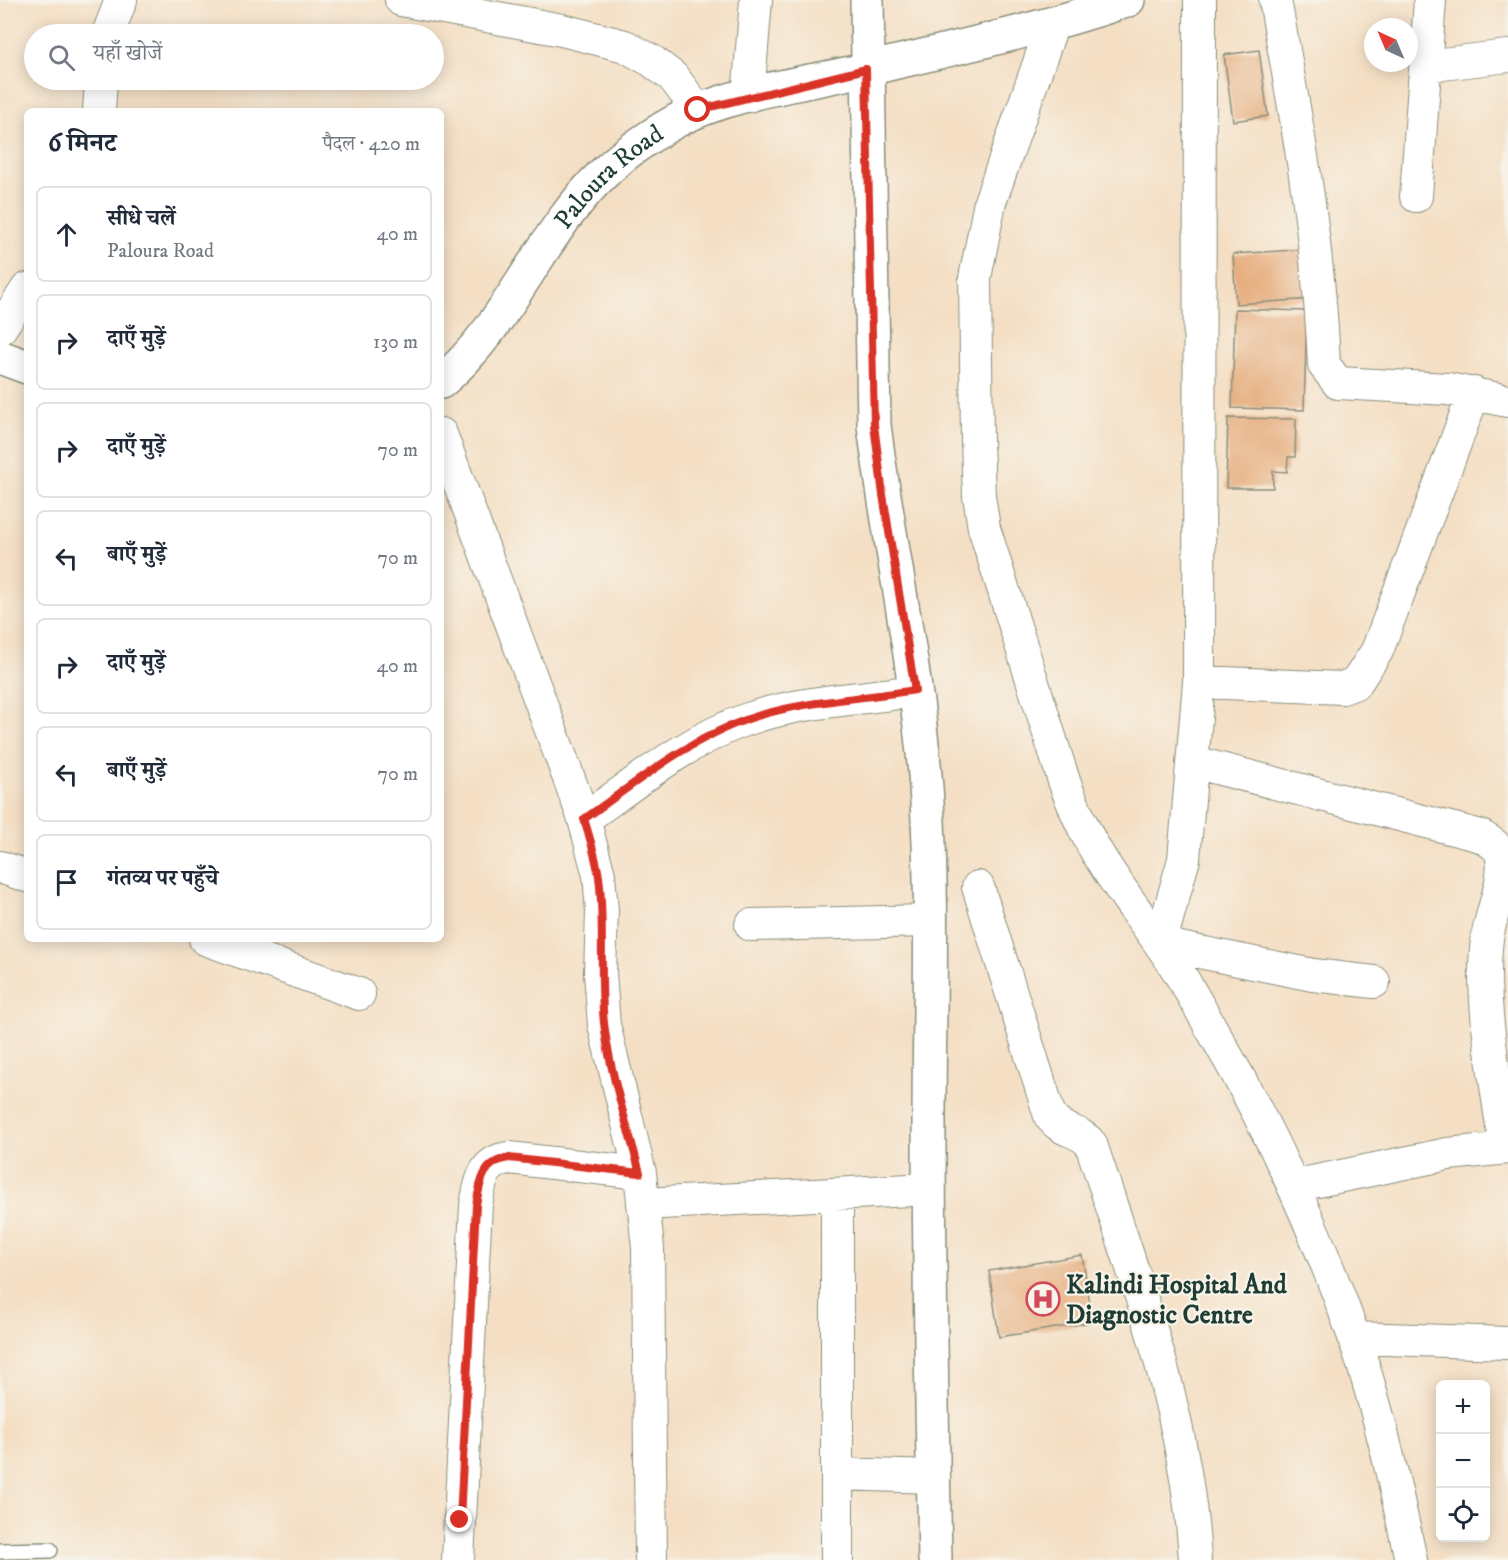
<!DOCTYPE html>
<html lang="hi">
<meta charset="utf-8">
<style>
body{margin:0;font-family:"IM FELL DW Pica","Noto Serif Devanagari",serif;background:#f6f6f7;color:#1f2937}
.controls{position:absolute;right:18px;bottom:18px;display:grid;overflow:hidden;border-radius:9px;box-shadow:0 3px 15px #0003}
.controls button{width:54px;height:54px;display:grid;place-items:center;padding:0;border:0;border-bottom:2px solid #e0e1e3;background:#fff;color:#1f2937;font:30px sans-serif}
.compass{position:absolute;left:1364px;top:18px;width:54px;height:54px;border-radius:50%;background:#fff;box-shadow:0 3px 15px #0003;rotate:316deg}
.stop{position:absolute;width:18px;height:18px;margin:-14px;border:4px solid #d93025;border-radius:50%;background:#fff}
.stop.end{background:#d93025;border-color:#fff;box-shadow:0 2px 6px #0008}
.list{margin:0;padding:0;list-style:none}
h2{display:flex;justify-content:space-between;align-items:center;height:78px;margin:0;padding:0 24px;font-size:26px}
h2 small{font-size:20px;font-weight:400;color:#747a83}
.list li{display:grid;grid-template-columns:39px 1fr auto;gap:18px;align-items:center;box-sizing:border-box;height:96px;margin:0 12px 12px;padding:0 12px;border:2px solid #e0e1e3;border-radius:9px}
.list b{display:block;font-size:22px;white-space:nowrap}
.list p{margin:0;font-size:20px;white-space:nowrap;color:#747a83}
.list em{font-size:20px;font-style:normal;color:#747a83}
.icon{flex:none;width:33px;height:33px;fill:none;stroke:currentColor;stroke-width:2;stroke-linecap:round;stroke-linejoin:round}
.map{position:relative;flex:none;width:1508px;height:1560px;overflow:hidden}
.search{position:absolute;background:#fff;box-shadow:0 3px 15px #0003;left:24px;top:24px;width:420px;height:66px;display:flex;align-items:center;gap:15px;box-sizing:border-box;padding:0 21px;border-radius:33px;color:#747a83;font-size:22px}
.panel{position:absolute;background:#fff;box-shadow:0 3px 15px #0003;left:24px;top:108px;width:420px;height:834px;border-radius:9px}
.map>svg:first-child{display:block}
.building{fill:#e6ad7e}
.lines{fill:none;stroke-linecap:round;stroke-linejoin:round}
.service-casing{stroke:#8a8e7c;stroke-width:18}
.minor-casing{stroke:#8a8e7c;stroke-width:34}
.tertiary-casing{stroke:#8a8e7c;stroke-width:36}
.secondary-casing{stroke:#8a8e7c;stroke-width:36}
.service{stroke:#fff;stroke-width:15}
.minor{stroke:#fff;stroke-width:32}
.tertiary{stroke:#fff;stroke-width:33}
.secondary{stroke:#fff;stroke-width:33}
.route{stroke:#d93025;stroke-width:8}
.labels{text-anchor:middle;stroke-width:4.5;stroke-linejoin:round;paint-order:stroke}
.street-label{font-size:26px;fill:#1f3d34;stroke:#f7f3e8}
.poi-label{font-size:26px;font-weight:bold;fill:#1f3d34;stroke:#f7f3e8;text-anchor:start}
</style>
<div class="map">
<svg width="1508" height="1560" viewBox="0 0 1508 1560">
<rect width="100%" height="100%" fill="#f7f3e8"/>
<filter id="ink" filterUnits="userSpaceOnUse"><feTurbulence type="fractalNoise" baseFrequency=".0167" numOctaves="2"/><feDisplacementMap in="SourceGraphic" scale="12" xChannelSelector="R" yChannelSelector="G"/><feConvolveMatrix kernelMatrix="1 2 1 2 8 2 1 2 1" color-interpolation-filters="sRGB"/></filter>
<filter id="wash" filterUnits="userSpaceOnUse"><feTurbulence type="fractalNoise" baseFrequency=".008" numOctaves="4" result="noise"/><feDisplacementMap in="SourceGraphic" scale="24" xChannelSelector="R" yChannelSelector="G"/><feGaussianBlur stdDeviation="1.35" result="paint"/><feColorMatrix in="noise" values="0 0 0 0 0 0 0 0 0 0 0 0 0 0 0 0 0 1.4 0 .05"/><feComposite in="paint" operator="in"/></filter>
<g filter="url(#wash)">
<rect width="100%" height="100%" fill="#f4dfc4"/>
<g id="blocks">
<path class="building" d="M1259 50 1268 116 1233 121 1224 55Z
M1311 249 1314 299 1236 304 1233 254Z
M1235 309 1307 311 1304 410 1232 408Z
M1228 418 1296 419 1295 457H1288L1287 472 1273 471V488H1226Z
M1082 1255 1093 1322 999 1337 989 1271Z"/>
</g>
</g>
<g filter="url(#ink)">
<use href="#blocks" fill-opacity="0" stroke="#8a8e7c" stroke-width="1.5"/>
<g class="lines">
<defs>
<path id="service" d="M0 1551 50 1550"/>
<path id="minor" d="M401 0 562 30 625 46 652 61 673 77 698 110
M1200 0 1199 682 1184 859 1160 944 1313 975 1374 982
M1275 0C1297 121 1319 241 1324 365L1338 383 1448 389 1508 401
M1053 23 990 202 975 278 977 441 979 496 984 528 1064 781C1073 805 1083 829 1096 851 1119 890 1148 925 1173 963 1187 985 1201 1010 1214 1033 1270 1129 1317 1232 1354 1337 1379 1410 1395 1485 1411 1560
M108 34 121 0
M1426 66 1508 56
M748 96 756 0
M99 111 101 80
M1416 196 1430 0
M0 329 27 289
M441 434 584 819 599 875 602 911 600 973 604 1025 640 1173 648 1248 651 1560
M1199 682 1343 688 1356 683 1377 651 1474 393
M1193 762 1481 836C1489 841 1501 847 1502 858 1506 881 1490 915 1487 939 1479 1000 1497 1085 1505 1148
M584 819C636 783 687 740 748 719 800 701 860 699 915 691
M0 867 27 876
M978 887 1050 1116C1062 1133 1079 1129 1091 1144 1136 1282 1187 1414 1195 1560
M751 925 929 921
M205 939 359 994
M1293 1186 1448 1154 1508 1148
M837 1194V1560
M643 1204 929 1189
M1354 1338 1508 1343
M837 1474 934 1477
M458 1560 476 1205C480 1182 483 1161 509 1158L640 1173"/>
<path id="tertiary" d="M867 0 874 425C889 546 917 666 926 787 934 899 929 1013 929 1125 929 1270 932 1415 935 1560"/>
<g id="secondary">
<path d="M0 357 27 367"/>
<path id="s1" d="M441 382C510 324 540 233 605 172 629 149 670 121 700 110 753 89 813 82 868 69 955 48 1043 29 1128 0"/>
</g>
</defs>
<use href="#service" class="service-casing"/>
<use href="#minor" class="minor-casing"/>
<use href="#tertiary" class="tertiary-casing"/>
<use href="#secondary" class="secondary-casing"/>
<use href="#service" class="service"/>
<use href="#minor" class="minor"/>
<use href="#tertiary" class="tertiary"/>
<use href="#secondary" class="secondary"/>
</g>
</g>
<g class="lines" filter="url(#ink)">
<path class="route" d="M460 1520 476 1205C480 1182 483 1161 509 1158L640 1173C627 1124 610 1074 604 1023 599 974 605 925 599 877 596 857 590 838 584 819 636 783 687 740 748 719 800 701 860 699 915 690L883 495 874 425 866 69 698 110"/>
</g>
<defs>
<symbol id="hospital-ring" viewBox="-11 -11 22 22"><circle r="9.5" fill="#f7f3e8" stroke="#d1495b" stroke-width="1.5"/><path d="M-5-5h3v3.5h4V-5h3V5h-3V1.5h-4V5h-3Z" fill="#d1495b"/></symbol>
</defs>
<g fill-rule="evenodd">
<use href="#hospital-ring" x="1024" y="1280" width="38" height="38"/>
</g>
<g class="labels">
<g class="street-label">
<text dy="9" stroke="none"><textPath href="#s1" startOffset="267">Paloura Road</textPath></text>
</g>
<g class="poi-label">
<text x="1066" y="1293">Kalindi Hospital And<tspan x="1066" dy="30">Diagnostic Centre</tspan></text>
</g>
</g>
</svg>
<div class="controls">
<button>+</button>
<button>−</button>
<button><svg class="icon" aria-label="locate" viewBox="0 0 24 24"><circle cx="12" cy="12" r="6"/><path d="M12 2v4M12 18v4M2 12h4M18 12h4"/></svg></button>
</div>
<svg class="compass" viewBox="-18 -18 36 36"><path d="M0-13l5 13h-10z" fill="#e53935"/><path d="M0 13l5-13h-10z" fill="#747a83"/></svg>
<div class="stop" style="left:698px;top:110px"></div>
<div class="stop end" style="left:460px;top:1520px"></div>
<div class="search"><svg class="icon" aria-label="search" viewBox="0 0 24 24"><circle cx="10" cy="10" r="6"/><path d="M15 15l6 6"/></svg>यहाँ खोजें</div>
<section class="panel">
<h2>6 मिनट<small>पैदल · 420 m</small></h2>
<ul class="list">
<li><svg class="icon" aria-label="ahead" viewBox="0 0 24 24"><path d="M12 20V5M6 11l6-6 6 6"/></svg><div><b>सीधे चलें</b><p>Paloura Road</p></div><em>40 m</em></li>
<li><svg class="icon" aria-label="right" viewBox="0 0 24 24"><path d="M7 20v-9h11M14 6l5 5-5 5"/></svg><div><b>दाएँ मुड़ें</b></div><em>130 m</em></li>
<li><svg class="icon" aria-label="right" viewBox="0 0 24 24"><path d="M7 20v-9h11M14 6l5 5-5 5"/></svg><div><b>दाएँ मुड़ें</b></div><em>70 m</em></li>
<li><svg class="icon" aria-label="left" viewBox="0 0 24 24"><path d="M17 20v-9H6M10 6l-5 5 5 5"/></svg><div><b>बाएँ मुड़ें</b></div><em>70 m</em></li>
<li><svg class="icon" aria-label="right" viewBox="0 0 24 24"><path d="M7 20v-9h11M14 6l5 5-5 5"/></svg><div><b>दाएँ मुड़ें</b></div><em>40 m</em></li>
<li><svg class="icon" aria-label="left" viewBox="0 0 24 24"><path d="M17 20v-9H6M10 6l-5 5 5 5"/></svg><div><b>बाएँ मुड़ें</b></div><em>70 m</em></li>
<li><svg class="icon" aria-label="arrive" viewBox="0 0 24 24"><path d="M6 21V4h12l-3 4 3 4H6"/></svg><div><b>गंतव्य पर पहुँचे</b></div></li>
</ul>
</section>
</div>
